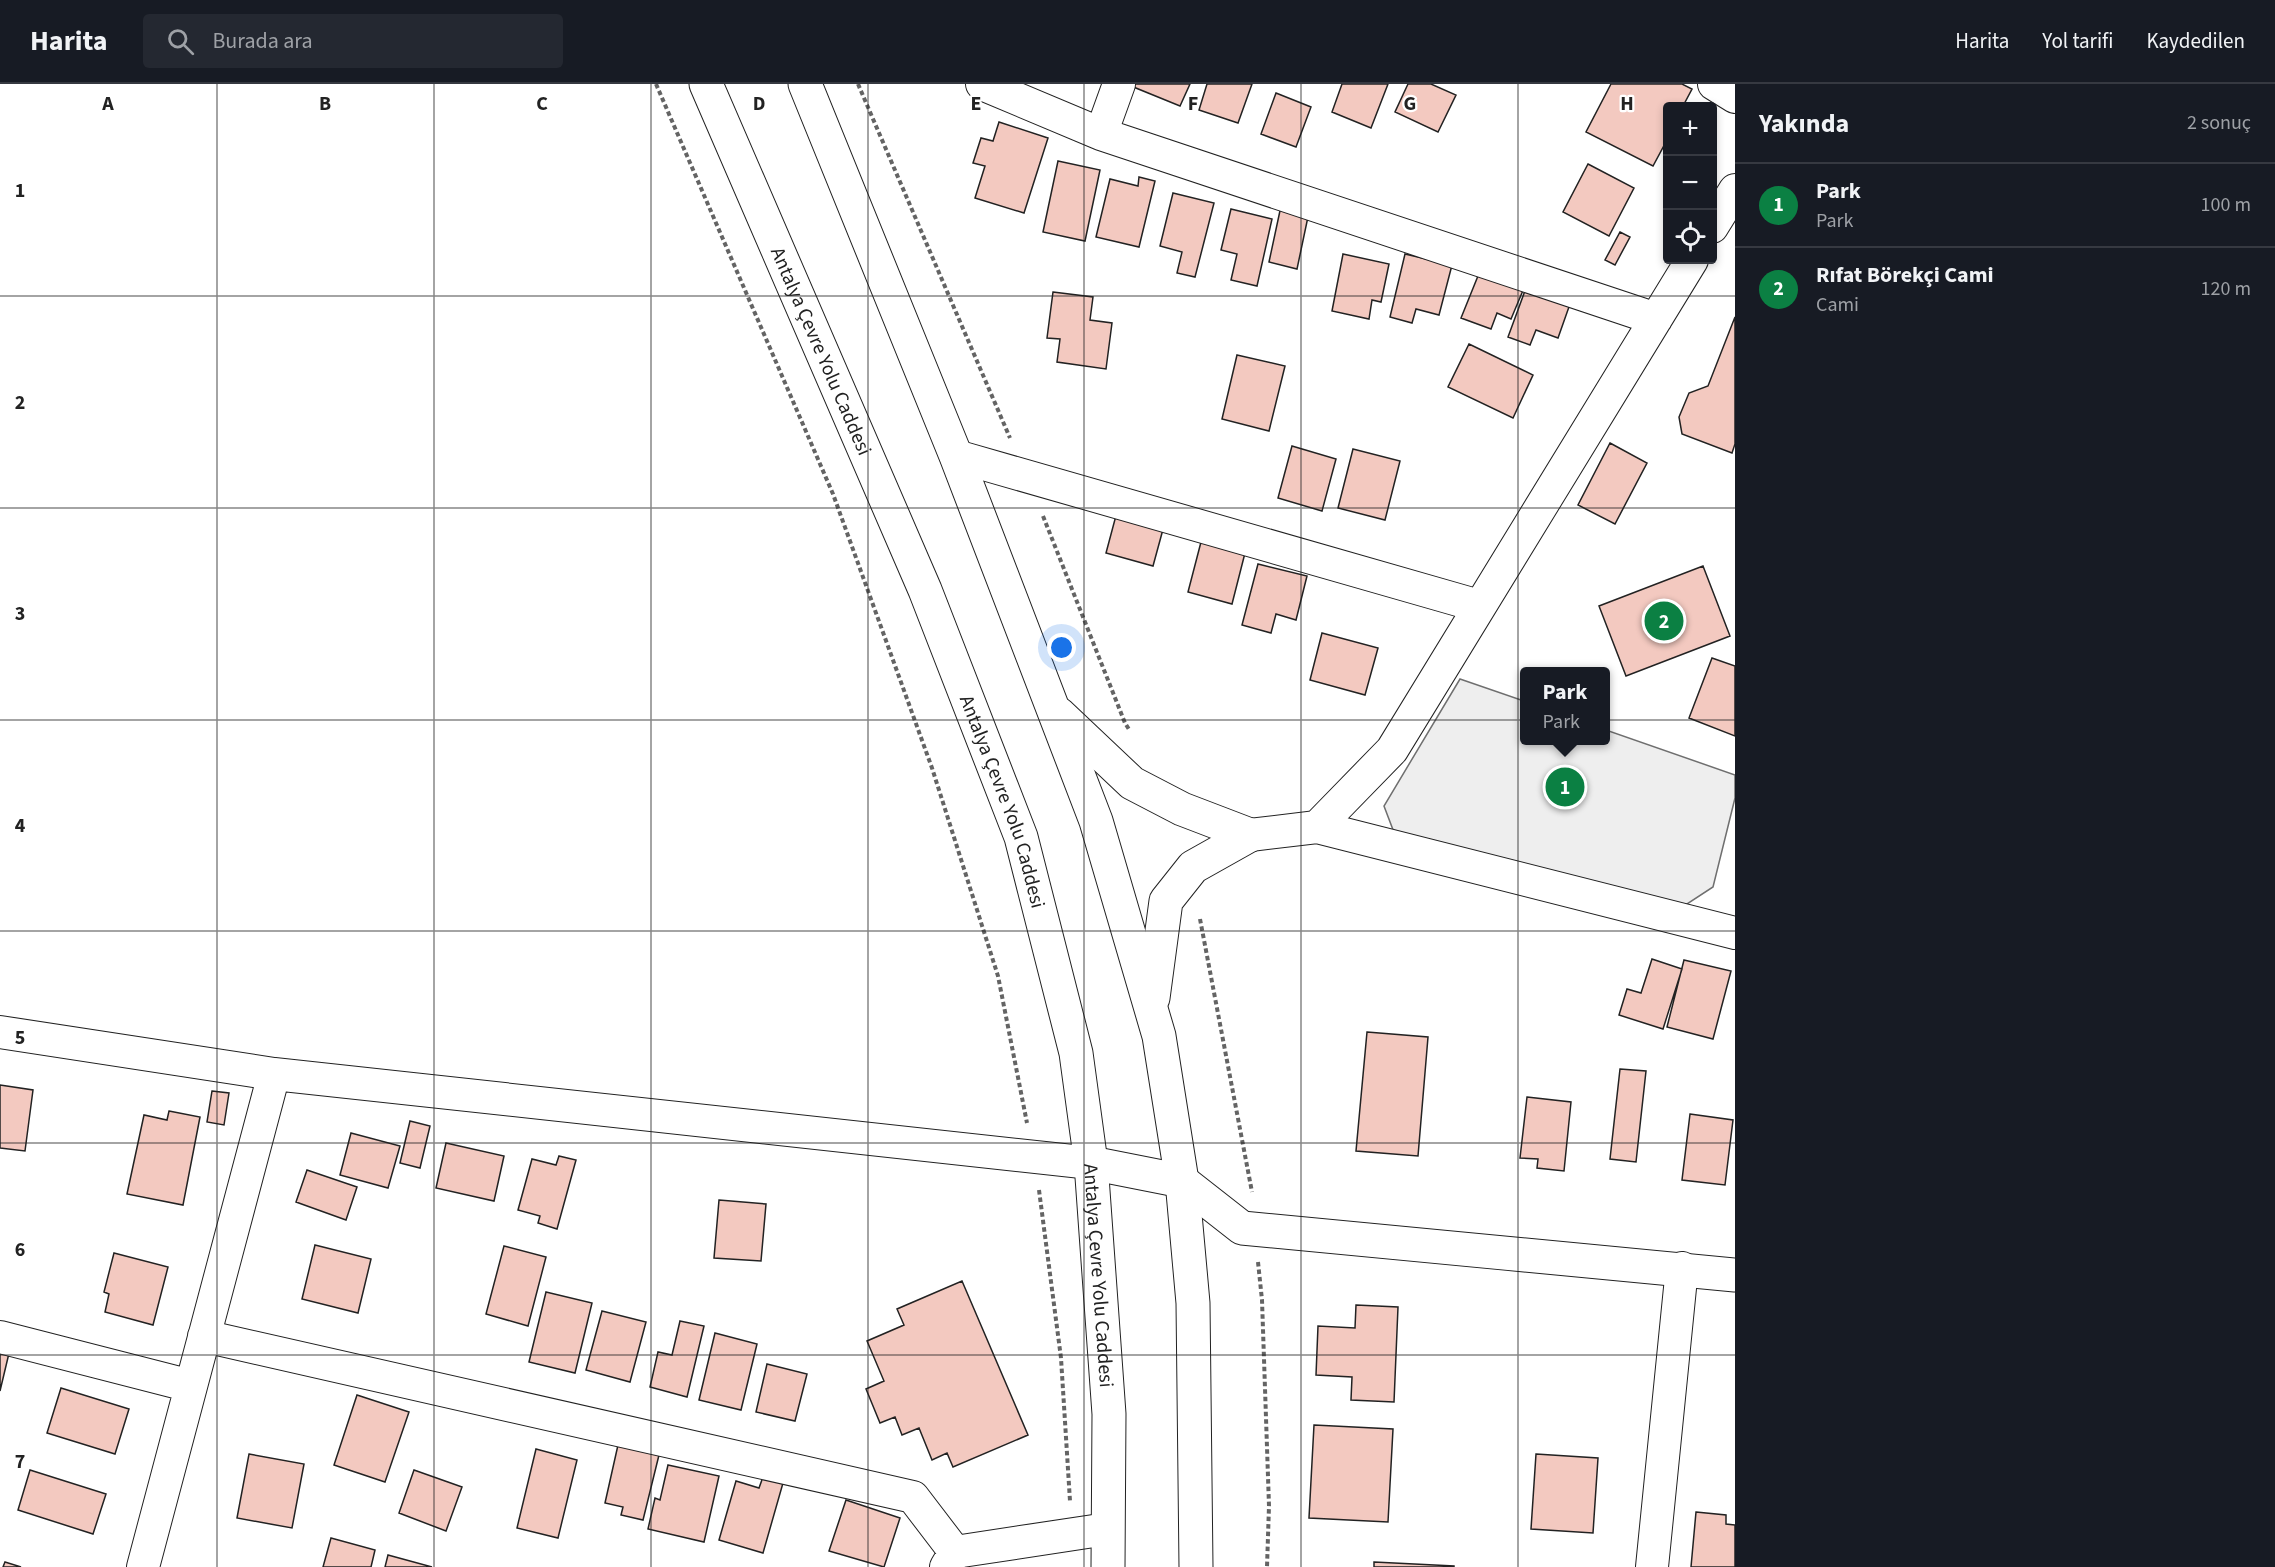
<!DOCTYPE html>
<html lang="tr">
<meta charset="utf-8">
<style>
body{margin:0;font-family:"Source Sans 3",sans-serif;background:#242831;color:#f1f3f6}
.controls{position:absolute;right:18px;top:18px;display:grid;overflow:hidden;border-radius:6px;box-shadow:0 3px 9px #0003}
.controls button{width:54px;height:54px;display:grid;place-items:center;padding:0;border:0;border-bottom:2px solid #363941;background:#171b24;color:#f1f3f6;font:30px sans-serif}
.you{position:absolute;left:1062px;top:564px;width:21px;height:21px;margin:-15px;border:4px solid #fff;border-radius:50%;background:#1a73e8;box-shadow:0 0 0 9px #1a73e833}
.badge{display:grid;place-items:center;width:39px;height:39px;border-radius:50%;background:#0b8043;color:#fff;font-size:20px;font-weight:700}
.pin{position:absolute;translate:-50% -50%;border:3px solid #fff;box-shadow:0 2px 6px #0006}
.popup{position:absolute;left:1520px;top:583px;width:90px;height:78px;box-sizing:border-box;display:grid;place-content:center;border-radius:6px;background:#171b24;filter:drop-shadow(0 2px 4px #0005);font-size:20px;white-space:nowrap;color:#9ea1a6}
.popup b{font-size:22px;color:#f1f3f6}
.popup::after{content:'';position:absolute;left:50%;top:100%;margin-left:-12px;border:12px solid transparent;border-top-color:#171b24}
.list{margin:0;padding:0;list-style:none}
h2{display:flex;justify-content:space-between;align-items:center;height:78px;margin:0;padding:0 24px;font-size:26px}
h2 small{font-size:20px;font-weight:400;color:#9ea1a6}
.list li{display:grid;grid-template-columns:39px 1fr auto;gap:18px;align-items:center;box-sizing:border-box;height:84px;padding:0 24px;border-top:2px solid #363941}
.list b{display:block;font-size:22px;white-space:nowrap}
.list p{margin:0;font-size:20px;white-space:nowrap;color:#9ea1a6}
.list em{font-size:20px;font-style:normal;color:#9ea1a6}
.icon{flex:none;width:33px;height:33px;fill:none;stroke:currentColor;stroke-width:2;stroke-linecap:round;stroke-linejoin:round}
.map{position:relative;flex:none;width:1735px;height:1483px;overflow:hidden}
header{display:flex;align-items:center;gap:36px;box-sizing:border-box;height:84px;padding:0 30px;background:#171b24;border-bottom:2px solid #363941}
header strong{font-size:28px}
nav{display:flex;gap:33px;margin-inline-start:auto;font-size:21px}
.search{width:420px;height:54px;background:#242831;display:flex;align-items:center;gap:15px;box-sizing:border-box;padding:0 21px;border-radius:6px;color:#9ea1a6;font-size:22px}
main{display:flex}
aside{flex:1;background:#171b24}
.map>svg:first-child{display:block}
.green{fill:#eee;stroke:#6f6f6f;stroke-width:1.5}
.building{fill:#f3c9c0;stroke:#222;stroke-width:1.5}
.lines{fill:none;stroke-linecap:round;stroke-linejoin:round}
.street-casing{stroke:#222;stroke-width:34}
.secondary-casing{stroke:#222;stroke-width:35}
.highway-casing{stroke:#222;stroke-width:35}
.path{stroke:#646464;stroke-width:4;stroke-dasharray:4.5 3;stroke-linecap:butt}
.street{stroke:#fff;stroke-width:32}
.secondary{stroke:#fff;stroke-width:33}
.highway{stroke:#fff;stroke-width:33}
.grid{fill:none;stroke:#222;stroke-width:1.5;stroke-opacity:0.55}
.labels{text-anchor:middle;stroke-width:4.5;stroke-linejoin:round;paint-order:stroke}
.street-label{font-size:20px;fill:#222;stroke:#fff}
.grid-label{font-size:20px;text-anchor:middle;font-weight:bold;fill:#222;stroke:#fff;stroke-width:4.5;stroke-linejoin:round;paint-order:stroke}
</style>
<header>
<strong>Harita</strong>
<div class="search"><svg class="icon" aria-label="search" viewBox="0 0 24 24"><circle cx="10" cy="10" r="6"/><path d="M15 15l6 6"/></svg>Burada ara</div>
<nav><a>Harita</a><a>Yol tarifi</a><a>Kaydedilen</a></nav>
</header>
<main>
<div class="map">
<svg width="1735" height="1483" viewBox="0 0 1735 1483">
<rect width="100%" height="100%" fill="#fff"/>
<path class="green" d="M1460 595 1524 617V656H1606V646L1735 691V714L1713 803 1684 822 1395 751 1384 722Z"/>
<path class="building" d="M1132 0H1190L1180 22 1131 2Z
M1207 0H1252L1238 39 1199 26Z
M1342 0H1388L1371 44 1332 28Z
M1408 0H1431L1456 11 1438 48 1395 28Z
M1611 0H1682L1692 5 1683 22H1668V54L1653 82 1586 48Z
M1276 9 1311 23 1296 63 1261 50Z
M999 38 1048 54 1024 129 975 114 985 82 973 79 981 54 993 57Z
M1058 77 1100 86 1085 157 1043 148Z
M1588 80 1634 104 1609 152 1563 128Z
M1139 93 1155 97 1139 163 1096 153 1110 95 1138 102Z
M1173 109 1214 119 1195 193 1177 189 1182 168 1160 162Z
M1281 122 1309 128 1297 185 1269 178Z
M1231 125 1272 135 1257 202 1231 196 1237 170 1221 166Z
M1620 148 1630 153 1615 181 1605 176Z
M1343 170 1389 180 1381 218 1372 216 1369 235 1332 227Z
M1405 170 1452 181 1439 231 1416 225 1412 239 1390 233Z
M1480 187 1524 204 1511 235 1497 229 1491 245 1461 234Z
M1526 204 1570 220 1558 254 1536 246 1530 261 1508 253Z
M1053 208 1093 213 1090 236 1112 239 1106 285 1057 278 1060 255 1047 254Z
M1735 233V360L1732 369 1682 350 1679 333 1689 309 1708 302Z
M1469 260 1533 291 1513 334 1448 303Z
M1237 271 1285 282 1269 347 1222 335Z
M1610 359 1647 379 1615 440 1578 421Z
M1292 362 1336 375 1322 427 1278 414Z
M1353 365 1400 377 1385 436 1338 424Z
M1118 424 1165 438 1153 482 1106 469Z
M1201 458 1245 469 1232 520 1188 508Z
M1258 480 1307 492 1296 536 1276 530 1271 549 1242 541Z
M1703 482 1730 552 1626 592 1599 522Z
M1322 549 1378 564 1365 611 1310 596Z
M1712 574 1735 582V652L1689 634Z
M1652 875 1682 885 1663 945 1619 931 1627 905 1641 909Z
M1684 876 1731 887 1713 955 1667 943Z
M1367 948 1428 953 1418 1072 1356 1067Z
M1620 985 1646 987 1636 1078 1610 1075Z
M0 1001 33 1006 25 1067 0 1064Z
M212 1007 229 1009 224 1041 207 1038Z
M1527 1013 1571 1018 1564 1087 1537 1084 1538 1075 1520 1074Z
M169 1027 200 1033 183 1121 127 1110 144 1031 167 1036Z
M1690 1030 1733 1036 1725 1101 1682 1096Z
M410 1037 430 1042 420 1084 400 1079Z
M351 1049 400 1062 388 1104 340 1091Z
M446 1059 504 1072 494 1117 436 1104Z
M559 1072 576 1076 557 1145 538 1139 540 1132 518 1126 532 1075 556 1081Z
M307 1086 357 1103 346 1136 296 1118Z
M719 1116 766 1120 761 1177 714 1174Z
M315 1161 371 1175 358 1229 302 1215Z
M504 1162 546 1173 528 1242 486 1230Z
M114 1169 168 1183 153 1241 105 1228 109 1210 104 1208Z
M962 1197 1028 1351 953 1383 947 1369 932 1376 919 1344 902 1351 895 1333 880 1339 866 1305 884 1297 867 1257 904 1241 897 1225Z
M546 1208 592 1219 575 1289 529 1278Z
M1356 1221 1398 1223 1394 1318 1351 1316 1352 1293 1316 1291 1318 1242 1355 1244Z
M602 1227 646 1238 630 1298 586 1286Z
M680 1237 704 1242 687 1313 650 1303 658 1268 672 1271Z
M715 1249 757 1260 741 1326 699 1316Z
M0 1263 10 1265 0 1307Z
M767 1280 807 1290 795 1337 756 1328Z
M61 1304 129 1325 115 1370 47 1349Z
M357 1311 409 1328 385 1398 334 1381Z
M1314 1341 1393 1345 1388 1438 1309 1434Z
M618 1361 659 1371 643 1436 621 1431 623 1423 605 1419Z
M536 1365 577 1376 558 1454 517 1444Z
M249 1370 304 1380 292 1444 237 1434Z
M1536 1370 1598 1374 1593 1449 1531 1445Z
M668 1381 719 1392 704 1458 648 1445 655 1414 660 1416Z
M30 1386 106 1410 93 1450 18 1426Z
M414 1386 462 1403 446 1447 399 1429Z
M763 1393 783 1399 763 1469 719 1456 736 1397 759 1404Z
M846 1416 900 1434 884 1483 829 1467Z
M1696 1428 1726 1431V1440L1735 1441V1483H1691Z
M331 1454 375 1466 371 1483H323Z
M388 1471 432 1483H385Z
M5 1478 21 1483H3Z
M1374 1478 1454 1482V1483H1374Z"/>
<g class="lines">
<defs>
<path id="street" d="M982 0 1101 50 1656 235
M1714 0 1735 13
M1101 50 1119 0
M1712 143 1735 106
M956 372 1479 522
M1317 743 1392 666 1692 176
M1250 751 1317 743 1735 849
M0 948 274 990 1091 1079
M204 1252 913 1413 955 1468
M0 1253 191 1302
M143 1483 274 990
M946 1483 955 1468 1107 1445
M1652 1483 1682 1184"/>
<path id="secondary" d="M1091 1079 1182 1097 1242 1144 1735 1191"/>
<g id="highway">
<path id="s1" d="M706 0 925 506 1021 753 1076 969 1091 1079 1109 1330 1108 1483"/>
<path d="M805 0 956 372 1096 737 1159 952 1182 1097 1193 1219 1196 1483"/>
<path d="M1059 630 1132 699 1182 725 1250 751"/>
<path d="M1153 914 1166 817 1193 783 1250 751"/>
</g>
</defs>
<use href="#street" class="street-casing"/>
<use href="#secondary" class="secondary-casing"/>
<use href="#highway" class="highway-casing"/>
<path class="path" d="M656 0 833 410 932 684 998 892 1027 1039
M858 0 1010 354
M1043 432 1125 639 1130 647
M1200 835 1252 1108
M1039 1106 1061 1274 1070 1417
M1258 1178 1262 1216 1269 1422 1267 1483"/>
<use href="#street" class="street"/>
<use href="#secondary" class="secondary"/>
<use href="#highway" class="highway"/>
</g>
<path class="grid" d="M217 0V1483M434 0V1483M651 0V1483M868 0V1483M1084 0V1483M1301 0V1483M1518 0V1483M0 212H1735M0 424H1735M0 636H1735M0 847H1735M0 1059H1735M0 1271H1735"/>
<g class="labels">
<g class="street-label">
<text dy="7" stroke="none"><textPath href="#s1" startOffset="291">Antalya Çevre Yolu Caddesi</textPath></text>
<text dy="7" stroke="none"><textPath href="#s1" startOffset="777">Antalya Çevre Yolu Caddesi</textPath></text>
<text dy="7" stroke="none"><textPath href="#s1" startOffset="1263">Antalya Çevre Yolu Caddesi</textPath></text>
</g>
</g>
<g class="grid-label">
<text x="108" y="26">A</text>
<text x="325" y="26">B</text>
<text x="542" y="26">C</text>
<text x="759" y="26">D</text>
<text x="976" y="26">E</text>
<text x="1193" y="26">F</text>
<text x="1410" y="26">G</text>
<text x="1627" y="26">H</text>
<text x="20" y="113">1</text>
<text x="20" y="325">2</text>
<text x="20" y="536">3</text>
<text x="20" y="748">4</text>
<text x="20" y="960">5</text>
<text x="20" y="1172">6</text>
<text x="20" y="1384">7</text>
</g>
</svg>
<div class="controls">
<button>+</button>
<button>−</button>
<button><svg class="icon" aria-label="locate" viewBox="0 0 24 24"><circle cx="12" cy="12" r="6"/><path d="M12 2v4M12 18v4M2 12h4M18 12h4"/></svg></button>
</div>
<div class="you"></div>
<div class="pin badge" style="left:1565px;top:703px">1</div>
<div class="popup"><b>Park</b>Park</div>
<div class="pin badge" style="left:1664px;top:537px">2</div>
</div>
<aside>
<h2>Yakında<small>2 sonuç</small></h2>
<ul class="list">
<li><span class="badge">1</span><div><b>Park</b><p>Park</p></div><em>100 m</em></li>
<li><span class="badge">2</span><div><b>Rıfat Börekçi Cami</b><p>Cami</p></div><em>120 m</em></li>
</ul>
</aside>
</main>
